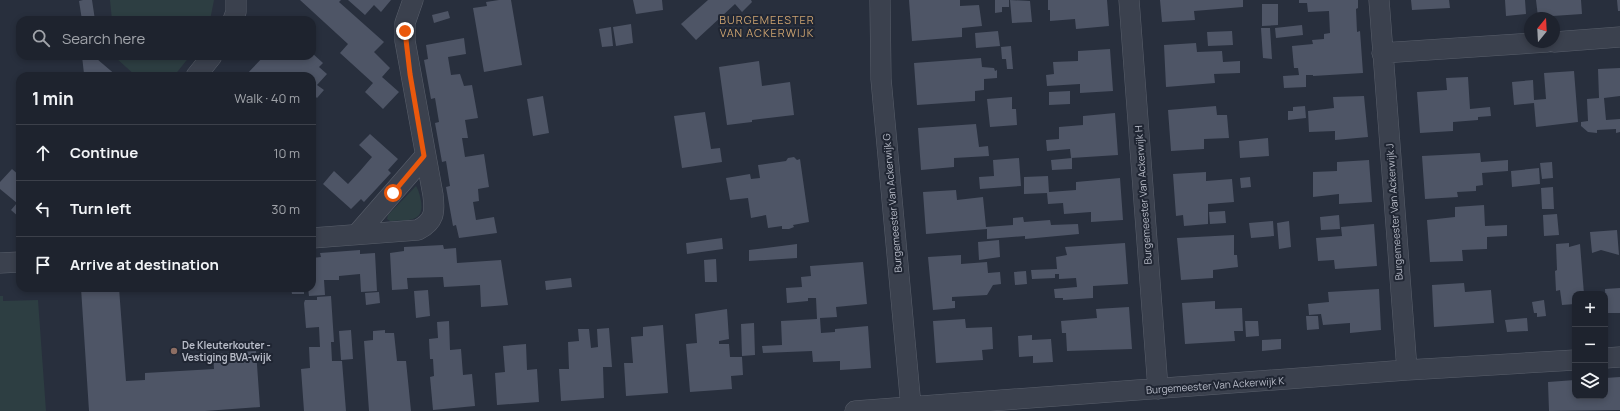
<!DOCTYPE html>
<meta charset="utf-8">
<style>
body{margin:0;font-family:Manrope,sans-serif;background:#262b36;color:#f1f3f6}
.controls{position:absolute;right:12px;bottom:12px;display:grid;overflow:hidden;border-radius:8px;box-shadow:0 2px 6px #0003}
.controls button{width:36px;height:36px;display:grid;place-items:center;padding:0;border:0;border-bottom:1px solid #3c404a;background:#1e232e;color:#f1f3f6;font:20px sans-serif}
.compass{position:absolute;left:1524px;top:12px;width:36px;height:36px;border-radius:50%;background:#1e232e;box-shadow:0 2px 6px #0003;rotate:18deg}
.stop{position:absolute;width:12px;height:12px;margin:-9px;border:3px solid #ea580c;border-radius:50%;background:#fff}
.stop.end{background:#ea580c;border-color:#fff;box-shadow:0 1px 4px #0008}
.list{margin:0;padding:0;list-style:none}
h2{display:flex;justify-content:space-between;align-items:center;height:52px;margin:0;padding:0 16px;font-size:17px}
h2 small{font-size:13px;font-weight:400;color:#a1a4aa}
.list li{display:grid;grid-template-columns:26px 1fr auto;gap:12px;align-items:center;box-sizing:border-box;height:56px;padding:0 16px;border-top:1px solid #3c404a}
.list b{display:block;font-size:15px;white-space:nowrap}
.list em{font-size:13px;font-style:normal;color:#a1a4aa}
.icon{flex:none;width:22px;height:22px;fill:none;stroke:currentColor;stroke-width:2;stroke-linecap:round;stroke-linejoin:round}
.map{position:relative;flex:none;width:1620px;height:411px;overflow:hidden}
.search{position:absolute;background:#1e232e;box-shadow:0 2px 6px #0003;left:16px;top:16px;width:300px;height:44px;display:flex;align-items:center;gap:10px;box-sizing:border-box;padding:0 14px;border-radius:12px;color:#a1a4aa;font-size:15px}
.panel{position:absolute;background:#1e232e;box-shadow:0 2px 6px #0003;left:16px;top:72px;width:300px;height:220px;border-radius:12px}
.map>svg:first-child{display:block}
.green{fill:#2d3e42}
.building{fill:#4e5566}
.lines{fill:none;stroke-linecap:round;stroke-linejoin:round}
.minor-casing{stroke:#595f6b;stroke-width:21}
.minor{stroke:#3b414e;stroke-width:20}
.route{stroke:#ea580c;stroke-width:5}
.education-dot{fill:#8d6e63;stroke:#202633;stroke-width:1.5}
.labels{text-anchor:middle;stroke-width:4;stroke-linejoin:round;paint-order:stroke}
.street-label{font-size:10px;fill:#b8bcc8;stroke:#202633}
.poi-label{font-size:10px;font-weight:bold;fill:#b8bcc8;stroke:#202633;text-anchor:start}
.neighbourhood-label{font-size:11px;letter-spacing:1px;fill:#cba270;stroke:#202633}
</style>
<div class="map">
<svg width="1620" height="411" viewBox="0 0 1620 411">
<rect width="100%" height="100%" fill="#282f3d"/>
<path class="green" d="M110 0H214L210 20H112Z
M115 56H190L174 76H136L116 58Z
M416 186C419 191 420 196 421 201 425 223 406 220 390 221L387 219 388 215Z
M0 296H3V301L38 300 46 411H0Z"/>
<path class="building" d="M83 0H92L95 20H82L79 1Z
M300 0H341L339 2 384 42 374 52 390 68 382 77 399 92 383 109 365 92 373 83 340 53 348 44Z
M348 0H391L381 12 374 5 365 15Z
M499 0H511L522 65 484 72 473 8 487 6 486 2Z
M633 0H662L663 10 636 14Z
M708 0H751L752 2 742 12 735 4 696 40 681 24Z
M909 0H960V6L979 5 982 26 962 28V37L912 41Z
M995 0H1009V7H1002V12L995 13Z
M1010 0 1030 1 1032 22 1012 23Z
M1048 0H1107L1109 26 1076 29 1075 19 1050 21V10H1048Z
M1160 0H1243V7L1194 11 1195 20 1162 22Z
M1299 0H1358V8L1356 9 1357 32 1360 31 1363 73 1313 76V75H1306V87L1284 88 1283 76 1299 75 1298 68H1294L1292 46 1313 44 1312 40 1324 39V34L1330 33 1329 11 1308 12 1307 3H1299Z
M1411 0H1449L1450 8 1412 10Z
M1505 0H1525L1526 14 1506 16Z
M1536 0H1581L1582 14 1538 17Z
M1617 0H1620V11H1618Z
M1262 4H1278V25L1262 26Z
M448 11 450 18 434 23 432 15Z
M631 24 633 43 616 46 613 27Z
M1302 25 1303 35 1276 38 1275 28Z
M611 27 613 46 602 47 599 29Z
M1261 28H1270L1272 59 1263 58Z
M998 31 1000 46 976 48 975 33Z
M1232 31 1233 45 1208 46 1207 32Z
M464 38 466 54 448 57 451 75 460 74 464 86 472 85 478 118 465 120 468 138H462L465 157 484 154 489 187 478 189 479 201 473 202 476 220 494 217 497 233 459 238 456 225 453 226 446 187 450 186 446 161 442 162 435 123 439 122 435 98 431 99 424 60 428 59 426 45Z
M1196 43 1197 52 1222 51 1223 62 1240 61V73L1214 74 1215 83 1166 87 1164 45Z
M1011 46 1013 69H1007L1006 59H1002L1001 47Z
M1110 49 1113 91 1080 93V84L1047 86 1046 75 1054 74 1053 62 1078 61V51Z
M312 53 323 63 319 67 327 74 317 85 324 90 317 98 312 93V76H245L264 56H312Z
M82 56H91V60L97 59 117 76H85L84 74Z
M981 58 982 67 994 68 995 71 997 70V78L984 79V90L975 91V101L917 105 914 63Z
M759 61 762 86 790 82 794 115 752 120V122L727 125 719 67Z
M1620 68V96L1604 98 1606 120 1620 119V132L1616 133V129L1597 130V133L1588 132 1581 126V122L1588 121 1587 99 1599 98 1598 69Z
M1574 71 1578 122 1536 127 1534 103 1514 105 1512 82 1533 80 1534 100 1546 99 1544 73Z
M1468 77 1470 109 1490 107 1491 116 1478 117V120L1453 122V131L1420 133 1417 92 1447 90 1446 78Z
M1070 91V104L1049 105V92Z
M543 96 549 133 533 136 527 99Z
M1364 96 1368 137 1335 140V131L1309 132 1308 111 1334 108 1333 97Z
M1012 97V109H1016L1017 125 990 127 987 99Z
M1216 106 1217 115H1227L1229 138 1204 139V149L1171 151 1168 110Z
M1305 106 1306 118 1288 120V111H1293V107Z
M705 112 711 149 720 148 722 162 682 168 674 116Z
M1115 113 1118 155 1071 158 1070 149 1047 151 1046 140 1059 139V127L1083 125V116Z
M976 124 979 147 988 146 989 156 954 158V167L921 170 918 128Z
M370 134 398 159 388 170 391 173 364 202 361 199 351 209 323 184 334 171 348 184 360 171 372 157 359 145Z
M1268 138 1269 156 1240 158 1239 141Z
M1480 153 1481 162 1508 160V171L1482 173 1483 185 1476 186V191L1457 192 1458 197 1425 199 1422 156Z
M794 157 797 160 800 159 809 222 793 225 794 227 789 229H782V226L768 228 766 215 751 218 748 198 730 200 726 178 750 174 751 179 760 178 758 165 786 161 788 158Z
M1019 158 1021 186 980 189 979 177 994 176 993 160Z
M1072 158V169L1052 170 1051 160Z
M1369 160 1372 202 1339 204V194L1313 197V172L1337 171V162Z
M1552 162 1553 178 1542 179 1540 163Z
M1539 168 1540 184 1512 187 1511 171Z
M12 169 20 176V218L11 210 17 203 0 189V182Z
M1206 172V181L1232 179 1234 202 1208 204V224L1184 226 1183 215 1176 216 1173 174Z
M1048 176 1049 192 1076 190V182L1120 178 1123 220 1091 222V212L1064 214 1063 203 1048 204 1047 193 1024 194V177Z
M1250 177 1251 187 1241 188 1240 178Z
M1553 187 1554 209H1542L1541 188Z
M956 190 957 200 983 197 986 227 1013 225V218L1023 217 1024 222 1050 220 1051 225 1078 224 1079 234 1025 239V236L987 239V229L926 234 923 192Z
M1484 205 1485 226 1507 225V236L1487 237V249L1462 250 1463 261 1430 262 1427 220 1455 217V207Z
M1225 211 1226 223 1210 224 1209 212Z
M1557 214 1559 235 1544 236 1543 215Z
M1339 215 1340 229 1321 230 1320 217Z
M1273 221 1274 236 1251 238 1249 223Z
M1289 221 1291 247 1279 249 1277 223Z
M1374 224 1377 266 1335 269 1334 260 1318 261 1316 238 1342 236 1341 227Z
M1617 230 1619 255 1601 250 1592 253 1590 232Z
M1234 235V255H1237L1238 267 1213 270V278L1181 280 1177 238Z
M722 238 723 249 687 254 686 243Z
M999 240 1000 257 979 260 978 242Z
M1125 243 1128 284 1093 286V298L1063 300V298H1055L1054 289 1077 287 1076 278 1059 279V274H1055V278L1032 279 1031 270 1057 269 1056 257 1067 255 1065 247Z
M1569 243V247L1580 244 1584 294H1575V304L1562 305 1560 290 1556 291 1555 271 1557 270 1556 244Z
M797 244V258L749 261V250Z
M443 245 444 249 456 248 457 263 501 260 508 305 481 307 480 285 444 287 443 277 407 278 408 289 392 290 390 253 404 251V247Z
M360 250V254L375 253 377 291 361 292 360 274 339 276V280H324L325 295 309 296 308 288H312V258L321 257 320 253Z
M961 255V264L987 262 988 273 1000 272 1001 284 993 285 987 295 952 297V301H955V308L933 310 928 257Z
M716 259 717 282H705L704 260Z
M863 262 867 304 836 307 837 317 820 318 821 333 835 332V329L868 326 871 368 840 370V361L813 362 812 351 763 353 762 346 782 345 781 321 817 319 816 298H808V301L787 303 786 288 802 287 801 277 811 276 810 266Z
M1026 271 1027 284 1015 285 1014 272Z
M571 278 572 287 546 290 545 281Z
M1464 283 1465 292 1491 290 1494 323 1434 327 1432 285Z
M81 288H119L126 381 145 380V373L214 369 213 354 256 351 260 407 205 411H89Z
M291 288H304V294H292Z
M1620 288V313H1606L1605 289Z
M1379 289 1381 330 1350 333V323L1323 325 1321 314 1309 315 1308 304 1329 302 1328 292Z
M428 290 430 316 416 318 414 291Z
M379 292 380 303 366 305 365 293Z
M331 296 334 342H331L332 361H342L346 411H304L301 369 310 368 309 347H320L319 327 306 328 304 303 305 300H317V297Z
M1544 300 1546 316 1537 317V313H1534L1532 302Z
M1215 301V309L1242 308 1243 331H1234L1235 341 1185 344 1182 303Z
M1129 307 1132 349 1067 351 1066 333H1062L1061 321 1097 318 1096 309Z
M727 309 729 339 719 341V344H729L730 357H742L743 375 731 376 732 389 690 392 686 344 697 343 695 314Z
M1306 316H1318L1319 329 1307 330Z
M1527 318 1528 331 1507 332 1505 320Z
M965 319 966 328 992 327 993 349 982 350 983 360 936 363 933 321Z
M449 321 450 350 461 349 463 375 472 374 475 406 433 410 430 377 434 376 433 359H430L429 339 438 338 437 322Z
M1245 321H1258L1259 336 1246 337Z
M754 323 755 355 742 356 741 324Z
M663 325 668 393 626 396 624 363H633L631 337 643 336V327Z
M609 328 612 367H603L604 398 561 401 559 369H569L568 342 579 341 578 329H589L591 348 598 347 597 329Z
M351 330 353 359 341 360 339 331Z
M385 330V333H394L397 361H406L411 411H369L364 341 373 340V331Z
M1032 335V340L1051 339 1053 362 1033 363V356L1019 357 1018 336Z
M1281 339V349L1262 351V340Z
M526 344 527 370 537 369 539 402 497 405 495 373 505 372 503 346Z
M1620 377V410L1549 411 1548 382 1575 380V396H1605V378Z"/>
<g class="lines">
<defs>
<path id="minor" d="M880 0 881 79 911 407
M1129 0 1158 389
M1379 0 1407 370
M233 20 236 12V0
M1554 42 1620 37
M1382 53 1547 42
M196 76 212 56
M357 234 425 156
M312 238 418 230C435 221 435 212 433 195L405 41V23L413 0
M0 263 20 262
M1605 358 1620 357
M855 411 1407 370 1575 360"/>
</defs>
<use href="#minor" class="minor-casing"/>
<use href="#minor" class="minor"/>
</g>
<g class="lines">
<path class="route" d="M393 193 424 156 410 74 405 31"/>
</g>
<circle class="education-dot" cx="174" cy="351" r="4"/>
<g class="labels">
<g class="street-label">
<text transform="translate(1143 195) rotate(-94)" y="4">Burgemeester Van Ackerwijk H</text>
<text transform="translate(892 203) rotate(-95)" y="4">Burgemeester Van Ackerwijk G</text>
<text transform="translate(1394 212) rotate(-94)" y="4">Burgemeester Van Ackerwijk J</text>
<text transform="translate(1215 385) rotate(-4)" y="4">Burgemeester Van Ackerwijk K</text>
</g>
<g class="poi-label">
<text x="182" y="349">De Kleuterkouter -<tspan x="182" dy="12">Vestiging BVA-wijk</tspan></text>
</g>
<g class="neighbourhood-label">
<text x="767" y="24">BURGEMEESTER<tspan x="767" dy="13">VAN ACKERWIJK</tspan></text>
</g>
</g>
</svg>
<div class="controls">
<button>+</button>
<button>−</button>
<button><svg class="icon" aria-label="layers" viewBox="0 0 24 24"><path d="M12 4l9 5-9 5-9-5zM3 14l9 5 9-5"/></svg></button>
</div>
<svg class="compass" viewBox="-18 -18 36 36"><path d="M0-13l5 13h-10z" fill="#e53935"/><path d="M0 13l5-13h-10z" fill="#a1a4aa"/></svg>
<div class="stop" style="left:393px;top:193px"></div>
<div class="stop end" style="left:405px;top:31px"></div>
<div class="search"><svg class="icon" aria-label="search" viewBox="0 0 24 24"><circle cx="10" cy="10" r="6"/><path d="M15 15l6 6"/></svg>Search here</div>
<section class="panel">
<h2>1 min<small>Walk · 40 m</small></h2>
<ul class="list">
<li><svg class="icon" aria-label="ahead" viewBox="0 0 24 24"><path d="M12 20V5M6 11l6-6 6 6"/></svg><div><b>Continue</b></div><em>10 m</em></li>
<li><svg class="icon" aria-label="left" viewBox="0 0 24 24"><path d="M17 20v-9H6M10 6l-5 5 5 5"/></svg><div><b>Turn left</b></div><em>30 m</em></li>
<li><svg class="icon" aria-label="arrive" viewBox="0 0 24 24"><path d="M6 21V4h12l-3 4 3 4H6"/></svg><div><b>Arrive at destination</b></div></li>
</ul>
</section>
</div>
